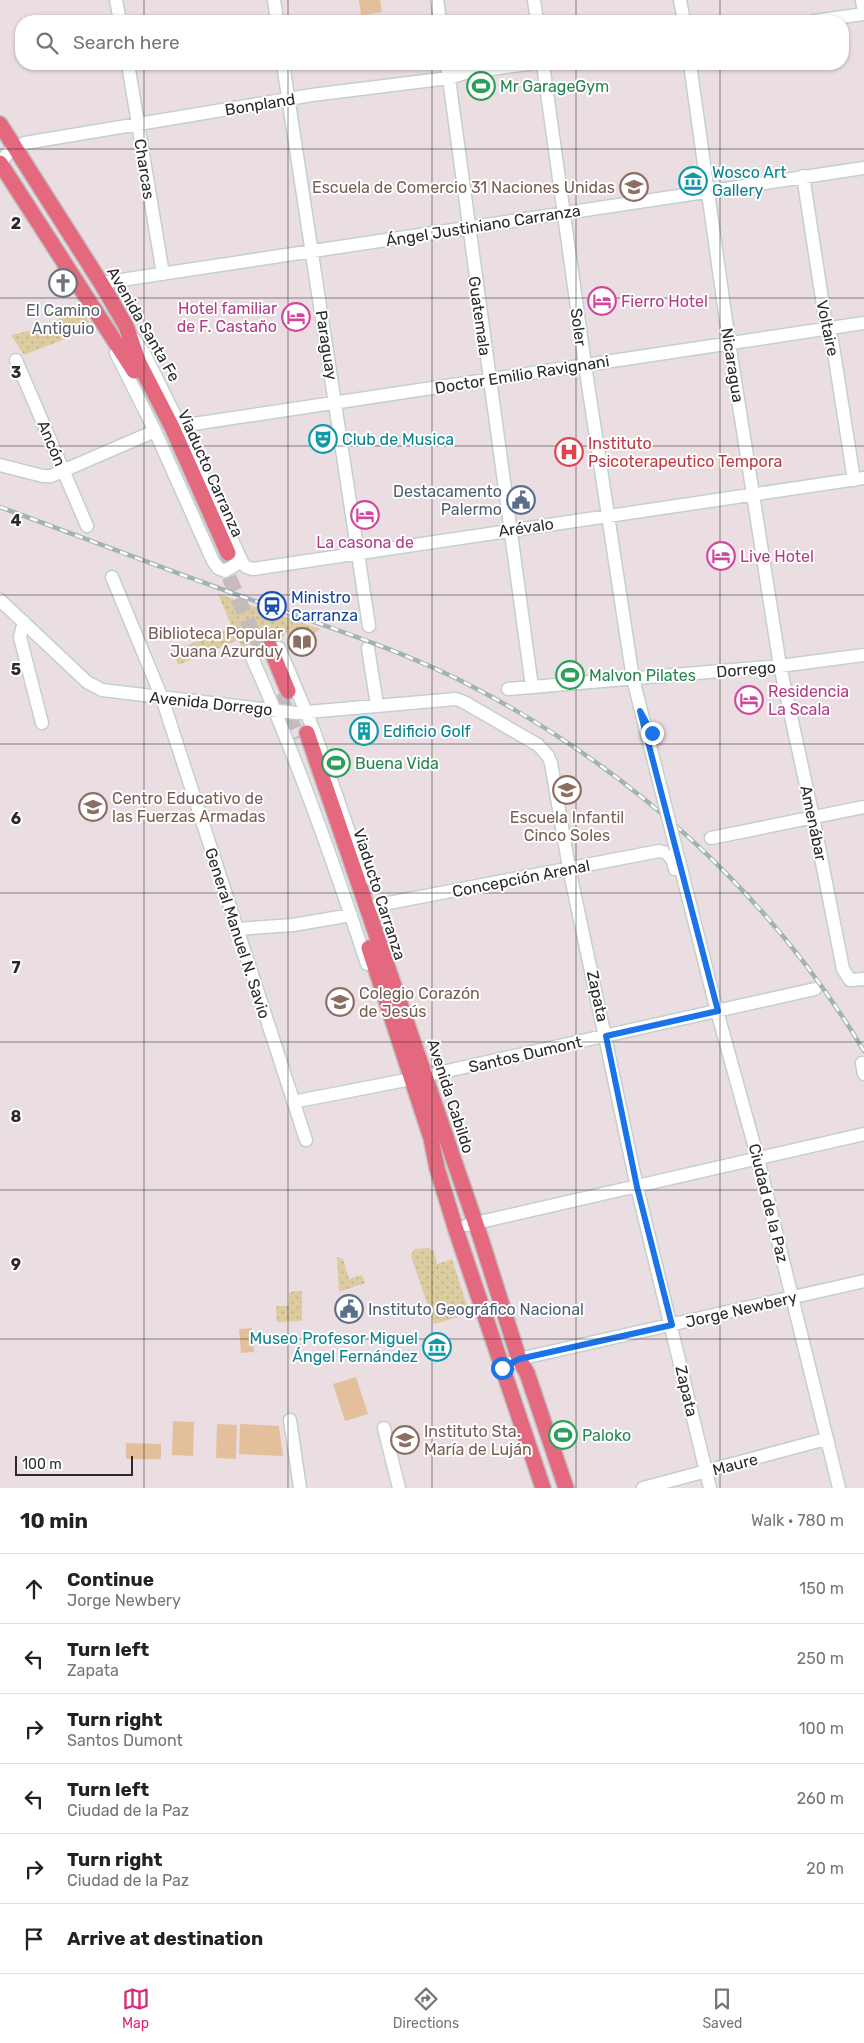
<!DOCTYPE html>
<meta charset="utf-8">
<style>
body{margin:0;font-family:Rubik,sans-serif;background:#f2f2f2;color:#222}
.scale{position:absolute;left:15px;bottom:12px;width:118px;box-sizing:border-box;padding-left:5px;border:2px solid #2b2b2b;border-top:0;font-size:14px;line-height:18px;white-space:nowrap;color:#2b2b2b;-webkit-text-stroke:4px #fff;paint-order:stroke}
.stop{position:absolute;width:15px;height:15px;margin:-11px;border:4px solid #1a73e8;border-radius:50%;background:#fff}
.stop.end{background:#1a73e8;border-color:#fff;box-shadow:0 1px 5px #0008}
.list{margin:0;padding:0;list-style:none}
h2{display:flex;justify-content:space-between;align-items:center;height:65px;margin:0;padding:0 20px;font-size:21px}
h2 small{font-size:16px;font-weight:400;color:#767676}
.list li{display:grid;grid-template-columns:32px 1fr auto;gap:15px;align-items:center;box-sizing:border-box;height:70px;padding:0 20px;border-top:1px solid #e0e0e0}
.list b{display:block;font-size:19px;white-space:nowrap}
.list p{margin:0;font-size:16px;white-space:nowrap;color:#767676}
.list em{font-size:16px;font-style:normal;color:#767676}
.icon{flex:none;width:28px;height:28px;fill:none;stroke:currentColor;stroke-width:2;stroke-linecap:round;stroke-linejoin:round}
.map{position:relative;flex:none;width:864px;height:1488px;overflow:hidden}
.search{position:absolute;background:#fff;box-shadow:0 1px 4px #0004;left:15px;right:15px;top:15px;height:55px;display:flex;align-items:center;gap:12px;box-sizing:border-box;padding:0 18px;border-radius:20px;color:#767676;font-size:19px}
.sheet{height:485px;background:#fff}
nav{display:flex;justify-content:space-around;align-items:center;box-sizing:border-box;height:70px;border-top:1px solid #e0e0e0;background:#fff;font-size:14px;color:#767676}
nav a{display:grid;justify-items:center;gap:2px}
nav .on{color:#db2777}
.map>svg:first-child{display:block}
.grass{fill:url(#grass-dots)}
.pitch{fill:#e4bf9c}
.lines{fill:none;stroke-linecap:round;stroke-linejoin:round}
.major-tunnel{stroke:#c5babe;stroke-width:15;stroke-dasharray:15 8;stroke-linecap:butt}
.minor-casing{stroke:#c2d0ce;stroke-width:15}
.major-casing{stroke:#bfbfbf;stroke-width:18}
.minor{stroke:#fff;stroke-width:12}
.major{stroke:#e5697e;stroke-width:15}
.rail-casing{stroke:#a1b3b2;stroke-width:4.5}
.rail{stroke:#fff;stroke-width:2.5;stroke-dasharray:8;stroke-linecap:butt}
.minor-bridge-casing{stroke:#c2d0ce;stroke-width:15;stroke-linecap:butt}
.minor-bridge{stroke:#fff;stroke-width:12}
.route{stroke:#1a73e8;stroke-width:6}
.grid{fill:none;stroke:#2b2b2b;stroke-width:1;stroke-opacity:0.55}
.labels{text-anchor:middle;stroke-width:4;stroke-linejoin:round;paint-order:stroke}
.leisure-label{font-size:16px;fill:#27864d;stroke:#fff;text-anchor:start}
.street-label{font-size:16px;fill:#2b2b2b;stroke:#fff}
.culture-label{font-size:16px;fill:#0d838f;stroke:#fff;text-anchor:start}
.education-label{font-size:16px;fill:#785e54;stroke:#fff;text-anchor:start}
.hotel-label{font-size:16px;fill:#b23c85;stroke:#fff;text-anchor:start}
.worship-label{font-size:16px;fill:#5b616d;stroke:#fff}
.health-label{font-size:16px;fill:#be3a42;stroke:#fff;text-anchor:start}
.service-label{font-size:16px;fill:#4e5e75;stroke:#fff;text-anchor:end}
.transit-label{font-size:16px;fill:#164399;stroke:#fff;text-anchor:start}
.grid-label{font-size:16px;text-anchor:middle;font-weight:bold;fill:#2b2b2b;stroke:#fff;stroke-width:4;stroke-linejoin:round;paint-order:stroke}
</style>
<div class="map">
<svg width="864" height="1488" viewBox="0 0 864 1488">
<defs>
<pattern id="grass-dots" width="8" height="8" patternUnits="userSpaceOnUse" patternTransform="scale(1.25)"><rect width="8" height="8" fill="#ddcc9f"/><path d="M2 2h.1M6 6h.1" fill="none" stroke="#beaf89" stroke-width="1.8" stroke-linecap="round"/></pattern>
</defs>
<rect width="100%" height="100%" fill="#ebdee3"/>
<path class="grass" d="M80 307 93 328 24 355 11 335 45 327Z
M218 594 320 629 306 640 285 632 281 642 246 657 238 640 178 665 173 651 232 627Z
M427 1248 434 1251 437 1264 452 1259 467 1306 456 1310 458 1317 434 1324 411 1256 414 1249Z
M337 1257 343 1259 349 1279 362 1275 365 1283 339 1292Z
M294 1291H302V1321L277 1322 276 1306H289V1293Z"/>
<path class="pitch" d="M359 0H380L382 12 361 15Z
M252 1328 254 1352 241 1353 239 1329Z
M356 1377 368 1414 345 1421 333 1384Z
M173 1421 194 1422 193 1456 172 1455Z
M217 1424 237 1425 236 1459 216 1458Z
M240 1424 279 1426 283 1456 239 1454Z
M126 1443 161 1444V1459H126Z"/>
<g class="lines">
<path class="major-tunnel" d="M220 556 261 652
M279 694 299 738"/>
<defs>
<path id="minor" d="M116 0 120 21
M274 0 277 21
M437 0 440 21
M534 0 537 21
M680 0 684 21
M862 0 864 13
M814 21 864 14
M128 64 163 274
M283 64 369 626
M447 64 532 687
M543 64 585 365 633 679 662 793
M690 64 729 342 780 666 813 817 843 969 850 980 864 979
M0 164 8 153 25 143 312 95 449 78 468 72 528 64
M803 176 825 318 832 340 854 480
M101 283 864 168
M134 339 144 353 180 426 242 562 246 567 253 569 864 478
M116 353 155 431 213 561 218 568 225 571 235 565 238 553
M16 360 87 526
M180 426 864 323
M0 465 43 476H51L155 431
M112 577 162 698 306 1140
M0 600 87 682 102 690 296 713 456 699 464 702 538 745 548 756 551 763 569 868 637 1187 710 1488
M24 622 20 637 42 723
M279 648 314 731 365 878
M368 648 377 705
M249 651C295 753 332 858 367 964
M508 689 780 666 864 655
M711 838 864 807
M676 849 717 1011 758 1159 839 1488
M373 906 659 851 667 853 673 861 675 869
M237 929 293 925 351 915
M862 1063 864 1074
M293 1102 411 1079 815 989
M467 1225 864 1134
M502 1368 519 1359 864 1281
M290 1420 300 1488
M384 1428 399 1488
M643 1488 826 1439"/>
<path id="major" d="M0 124 101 283 126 326 139 363 172 427 228 553
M0 163 134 371
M270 647 288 691
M307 733 481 1239 519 1359 527 1373 566 1488
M369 948 431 1138 437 1168 456 1230 543 1488"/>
</defs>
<use href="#minor" class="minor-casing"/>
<use href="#major" class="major-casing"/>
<use href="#minor" class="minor"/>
<use href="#major" class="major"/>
<defs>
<path id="rail" d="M0 507C84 538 167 570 252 600 328 627 405 651 477 689 635 772 772 897 864 1051"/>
</defs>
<use href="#rail" class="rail-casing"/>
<use href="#rail" class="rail"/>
<defs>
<path id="minor-bridge" d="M662 793 676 849"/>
</defs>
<use href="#minor-bridge" class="minor-bridge-casing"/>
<use href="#minor-bridge" class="minor-bridge"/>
</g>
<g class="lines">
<path class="route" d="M502 1368 519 1359 672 1325 637 1187 606 1036 718 1011 640 711 652 733"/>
</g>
<path class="grid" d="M144 0V21M288 0V21M432 0V21M576 0V21M720 0V21M144 64V1488M288 64V1488M432 64V1488M576 64V1488M720 64V1488M0 149H864M0 298H864M0 446H864M0 595H864M0 744H864M0 893H864M0 1042H864M0 1190H864M0 1339H864"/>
<defs>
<symbol id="stadium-ring" viewBox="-11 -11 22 22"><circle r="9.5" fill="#fff" stroke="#2e9e5b" stroke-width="1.5"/><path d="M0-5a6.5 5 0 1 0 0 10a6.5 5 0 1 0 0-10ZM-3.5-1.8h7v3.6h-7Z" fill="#2e9e5b"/></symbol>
<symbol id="museum-ring" viewBox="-11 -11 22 22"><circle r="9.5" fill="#fff" stroke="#0f9aa8" stroke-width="1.5"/><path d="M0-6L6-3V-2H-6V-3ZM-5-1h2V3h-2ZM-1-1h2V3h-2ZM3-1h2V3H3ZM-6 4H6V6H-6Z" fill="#0f9aa8"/></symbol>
<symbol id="school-ring" viewBox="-11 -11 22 22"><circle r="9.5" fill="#fff" stroke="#8d6e63" stroke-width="1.5"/><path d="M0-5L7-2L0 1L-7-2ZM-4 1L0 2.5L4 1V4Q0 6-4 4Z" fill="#8d6e63"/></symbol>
<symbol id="church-ring" viewBox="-11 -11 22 22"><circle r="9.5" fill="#fff" stroke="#6b7280" stroke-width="1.5"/><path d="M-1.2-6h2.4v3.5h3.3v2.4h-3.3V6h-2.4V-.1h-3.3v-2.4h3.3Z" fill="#6b7280"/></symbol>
<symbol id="hotel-ring" viewBox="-11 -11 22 22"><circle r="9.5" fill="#fff" stroke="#d1479c" stroke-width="1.5"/><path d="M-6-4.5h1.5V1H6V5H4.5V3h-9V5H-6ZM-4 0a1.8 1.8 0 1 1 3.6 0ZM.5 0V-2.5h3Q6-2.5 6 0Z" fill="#d1479c"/></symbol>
<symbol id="theatre-ring" viewBox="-11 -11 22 22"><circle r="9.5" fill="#fff" stroke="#0f9aa8" stroke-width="1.5"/><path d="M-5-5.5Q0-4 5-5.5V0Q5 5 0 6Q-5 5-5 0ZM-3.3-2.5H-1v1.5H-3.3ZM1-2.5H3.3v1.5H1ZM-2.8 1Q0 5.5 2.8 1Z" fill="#0f9aa8"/></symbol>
<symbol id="hospital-ring" viewBox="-11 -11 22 22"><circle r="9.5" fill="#fff" stroke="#e0444e" stroke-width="1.5"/><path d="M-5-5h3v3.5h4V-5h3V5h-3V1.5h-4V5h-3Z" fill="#e0444e"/></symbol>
<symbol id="civic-ring" viewBox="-11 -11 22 22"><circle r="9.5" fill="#fff" stroke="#5c6f8a" stroke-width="1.5"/><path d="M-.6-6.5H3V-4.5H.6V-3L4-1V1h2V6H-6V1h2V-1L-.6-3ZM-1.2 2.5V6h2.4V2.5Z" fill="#5c6f8a"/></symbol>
<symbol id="station-ring" viewBox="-11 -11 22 22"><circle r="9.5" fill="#fff" stroke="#1a4fb4" stroke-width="1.5"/><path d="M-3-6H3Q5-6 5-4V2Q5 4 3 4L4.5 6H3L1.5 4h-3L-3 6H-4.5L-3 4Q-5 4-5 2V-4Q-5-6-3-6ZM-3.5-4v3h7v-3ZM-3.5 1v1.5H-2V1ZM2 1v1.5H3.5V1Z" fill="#1a4fb4"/></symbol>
<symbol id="library-ring" viewBox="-11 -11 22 22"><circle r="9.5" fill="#fff" stroke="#8d6e63" stroke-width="1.5"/><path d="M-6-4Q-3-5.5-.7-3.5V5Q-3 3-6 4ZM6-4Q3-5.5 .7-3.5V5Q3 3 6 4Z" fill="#8d6e63"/></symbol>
<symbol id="building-ring" viewBox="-11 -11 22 22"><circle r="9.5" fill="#fff" stroke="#0f9aa8" stroke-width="1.5"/><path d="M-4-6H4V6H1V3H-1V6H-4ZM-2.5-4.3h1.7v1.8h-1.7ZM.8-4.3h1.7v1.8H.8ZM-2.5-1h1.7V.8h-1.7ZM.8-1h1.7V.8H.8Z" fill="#0f9aa8"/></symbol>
<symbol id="university-ring" viewBox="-11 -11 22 22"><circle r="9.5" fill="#fff" stroke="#8d6e63" stroke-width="1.5"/><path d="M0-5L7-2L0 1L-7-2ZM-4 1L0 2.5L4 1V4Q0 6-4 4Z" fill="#8d6e63"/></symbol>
</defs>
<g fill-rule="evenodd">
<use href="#stadium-ring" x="465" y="70" width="32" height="32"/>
<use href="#museum-ring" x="677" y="165" width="32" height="32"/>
<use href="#school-ring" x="618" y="171" width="32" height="32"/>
<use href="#church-ring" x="47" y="267" width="32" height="32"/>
<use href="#hotel-ring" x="586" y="285" width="32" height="32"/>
<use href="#hotel-ring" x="280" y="301" width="32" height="32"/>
<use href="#theatre-ring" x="307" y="423" width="32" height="32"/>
<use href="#hospital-ring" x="553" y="436" width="32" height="32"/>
<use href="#civic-ring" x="505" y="484" width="32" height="32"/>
<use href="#hotel-ring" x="349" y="499" width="32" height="32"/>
<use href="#hotel-ring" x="705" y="540" width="32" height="32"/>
<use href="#station-ring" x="256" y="590" width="32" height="32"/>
<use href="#library-ring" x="286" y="626" width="32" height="32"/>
<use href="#stadium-ring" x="554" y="659" width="32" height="32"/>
<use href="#hotel-ring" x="733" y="684" width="32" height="32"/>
<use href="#building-ring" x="348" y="715" width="32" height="32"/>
<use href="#stadium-ring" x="320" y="747" width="32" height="32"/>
<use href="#school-ring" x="551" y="774" width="32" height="32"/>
<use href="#university-ring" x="77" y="791" width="32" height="32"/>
<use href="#school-ring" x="324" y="986" width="32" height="32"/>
<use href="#civic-ring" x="333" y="1293" width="32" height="32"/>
<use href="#museum-ring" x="421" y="1331" width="32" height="32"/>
<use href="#stadium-ring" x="547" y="1419" width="32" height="32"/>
<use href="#school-ring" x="389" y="1424" width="32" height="32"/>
</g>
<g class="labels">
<g class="leisure-label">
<text x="500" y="92">Mr GarageGym</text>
<text x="589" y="681">Malvon Pilates</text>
<text x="355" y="769">Buena Vida</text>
<text x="582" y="1441">Paloko</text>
</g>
<g class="street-label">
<text transform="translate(260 104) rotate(-9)" y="6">Bonpland</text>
<text transform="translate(145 169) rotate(81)" y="6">Charcas</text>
<text transform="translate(483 225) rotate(-9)" y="6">Ángel Justiniano Carranza</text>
<text transform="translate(480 316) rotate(82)" y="6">Guatemala</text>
<text transform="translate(144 324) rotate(60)" y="6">Avenida Santa Fe</text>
<text transform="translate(579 327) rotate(82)" y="6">Soler</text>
<text transform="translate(828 328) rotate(78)" y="6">Voltaire</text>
<text transform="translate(327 345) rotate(81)" y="6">Paraguay</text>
<text transform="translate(733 365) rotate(81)" y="6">Nicaragua</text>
<text transform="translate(522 374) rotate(-9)" y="6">Doctor Emilio Ravignani</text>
<text transform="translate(52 443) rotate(67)" y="6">Ancón</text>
<text transform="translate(211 473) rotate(66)" y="6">Viaducto Carranza</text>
<text transform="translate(526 527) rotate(-8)" y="6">Arévalo</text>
<text transform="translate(746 669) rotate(-5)" y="6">Dorrego</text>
<text transform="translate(211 703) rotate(6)" y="6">Avenida Dorrego</text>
<text transform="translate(814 823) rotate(78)" y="6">Amenábar</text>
<text transform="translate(521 878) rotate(-11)" y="6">Concepción Arenal</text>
<text transform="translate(380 894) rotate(72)" y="6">Viaducto Carranza</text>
<text transform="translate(238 933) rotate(72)" y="6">General Manuel N. Savio</text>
<text transform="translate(598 996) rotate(78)" y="6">Zapata</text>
<text transform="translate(525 1054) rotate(-13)" y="6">Santos Dumont</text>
<text transform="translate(451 1096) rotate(72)" y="6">Avenida Cabildo</text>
<text transform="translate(769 1203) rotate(76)" y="6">Ciudad de la Paz</text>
<text transform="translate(741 1309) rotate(-13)" y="6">Jorge Newbery</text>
<text transform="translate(687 1391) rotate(77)" y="6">Zapata</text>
<text transform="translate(735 1464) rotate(-15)" y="6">Maure</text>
</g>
<g class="culture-label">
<text x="712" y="178">Wosco Art<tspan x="712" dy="18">Gallery</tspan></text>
<text x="342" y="445">Club de Musica</text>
<text x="383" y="737">Edificio Golf</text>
<text x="418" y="1344" text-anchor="end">Museo Profesor Miguel<tspan x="418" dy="18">Ángel Fernández</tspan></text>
</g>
<g class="education-label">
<text x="615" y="193" text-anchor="end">Escuela de Comercio 31 Naciones Unidas</text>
<text x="283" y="639" text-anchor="end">Biblioteca Popular<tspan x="283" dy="18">Juana Azurduy</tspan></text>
<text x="112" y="804">Centro Educativo de<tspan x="112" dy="18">las Fuerzas Armadas</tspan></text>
<text x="567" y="823" text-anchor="middle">Escuela Infantil<tspan x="567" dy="18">Cinco Soles</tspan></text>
<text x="359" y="999">Colegio Corazón<tspan x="359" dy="18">de Jesús</tspan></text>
<text x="424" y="1437">Instituto Sta.<tspan x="424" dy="18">María de Luján</tspan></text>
</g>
<g class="hotel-label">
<text x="621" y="307">Fierro Hotel</text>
<text x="277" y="314" text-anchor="end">Hotel familiar<tspan x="277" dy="18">de F. Castaño</tspan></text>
<text x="365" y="548" text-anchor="middle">La casona de</text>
<text x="740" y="562">Live Hotel</text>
<text x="768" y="697">Residencia<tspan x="768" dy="18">La Scala</tspan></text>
</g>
<g class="worship-label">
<text x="63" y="316">El Camino<tspan x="63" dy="18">Antiguio</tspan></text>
</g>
<g class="health-label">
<text x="588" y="449">Instituto<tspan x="588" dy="18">Psicoterapeutico Tempora</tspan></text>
</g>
<g class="service-label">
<text x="502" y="497">Destacamento<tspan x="502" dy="18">Palermo</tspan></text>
<text x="368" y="1315" text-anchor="start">Instituto Geográfico Nacional</text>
</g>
<g class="transit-label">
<text x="291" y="603">Ministro<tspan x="291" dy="18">Carranza</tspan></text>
</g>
</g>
<g class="grid-label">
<text x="16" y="229">2</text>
<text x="16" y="378">3</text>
<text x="16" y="526">4</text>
<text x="16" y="675">5</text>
<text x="16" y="824">6</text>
<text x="16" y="973">7</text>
<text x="16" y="1122">8</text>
<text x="16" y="1270">9</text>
</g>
</svg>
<div class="scale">100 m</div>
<div class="stop" style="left:502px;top:1368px"></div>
<div class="stop end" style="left:652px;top:733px"></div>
<div class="search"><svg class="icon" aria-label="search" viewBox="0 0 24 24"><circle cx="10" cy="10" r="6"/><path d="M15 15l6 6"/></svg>Search here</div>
</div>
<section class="sheet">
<h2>10 min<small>Walk · 780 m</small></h2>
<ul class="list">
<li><svg class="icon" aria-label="ahead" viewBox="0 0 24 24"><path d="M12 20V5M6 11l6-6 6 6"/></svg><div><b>Continue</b><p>Jorge Newbery</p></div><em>150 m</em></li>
<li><svg class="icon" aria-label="left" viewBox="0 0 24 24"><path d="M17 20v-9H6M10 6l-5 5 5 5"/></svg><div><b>Turn left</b><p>Zapata</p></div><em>250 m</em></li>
<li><svg class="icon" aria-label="right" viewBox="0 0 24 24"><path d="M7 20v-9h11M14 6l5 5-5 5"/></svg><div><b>Turn right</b><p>Santos Dumont</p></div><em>100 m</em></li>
<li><svg class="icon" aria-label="left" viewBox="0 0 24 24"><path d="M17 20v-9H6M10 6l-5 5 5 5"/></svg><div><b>Turn left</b><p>Ciudad de la Paz</p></div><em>260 m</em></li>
<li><svg class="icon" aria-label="right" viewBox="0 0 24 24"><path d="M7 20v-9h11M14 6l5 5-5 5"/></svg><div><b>Turn right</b><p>Ciudad de la Paz</p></div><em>20 m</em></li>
<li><svg class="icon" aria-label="arrive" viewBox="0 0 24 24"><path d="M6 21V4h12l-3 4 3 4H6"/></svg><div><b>Arrive at destination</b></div></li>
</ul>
</section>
<nav>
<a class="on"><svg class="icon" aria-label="map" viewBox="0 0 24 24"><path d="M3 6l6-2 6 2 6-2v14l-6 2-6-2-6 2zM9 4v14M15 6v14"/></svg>Map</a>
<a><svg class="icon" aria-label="directions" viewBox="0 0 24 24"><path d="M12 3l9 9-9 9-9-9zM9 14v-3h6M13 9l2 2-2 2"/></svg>Directions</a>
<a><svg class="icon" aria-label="saved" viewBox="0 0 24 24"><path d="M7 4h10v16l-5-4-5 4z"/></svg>Saved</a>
</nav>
